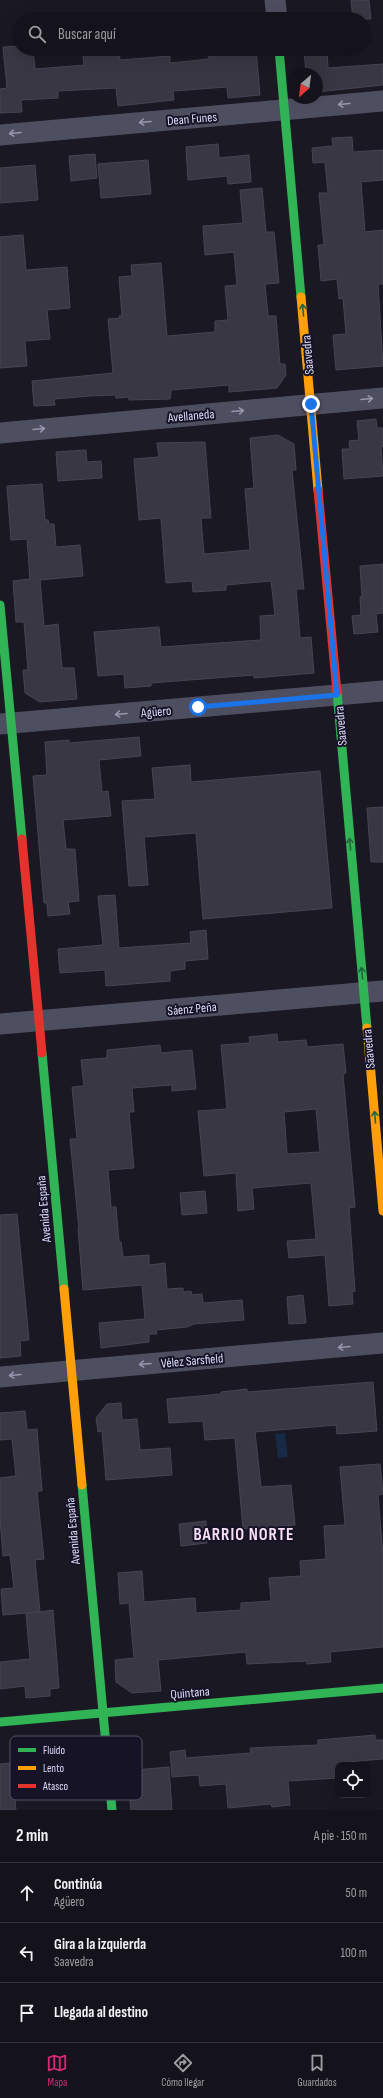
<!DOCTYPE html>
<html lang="es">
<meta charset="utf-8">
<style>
body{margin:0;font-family:"Sofia Sans Condensed",sans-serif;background:#1d1b23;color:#f1f3f6}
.controls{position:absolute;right:12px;bottom:12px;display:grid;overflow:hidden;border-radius:8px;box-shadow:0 4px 16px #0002}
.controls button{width:36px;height:36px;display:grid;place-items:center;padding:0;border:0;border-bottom:1px solid #333239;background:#14121a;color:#f1f3f6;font:20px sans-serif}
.compass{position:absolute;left:287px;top:68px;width:36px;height:36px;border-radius:50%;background:#14121a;box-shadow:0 4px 16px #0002;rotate:208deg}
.stop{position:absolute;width:12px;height:12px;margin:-9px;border:3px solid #1a73e8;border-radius:50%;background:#fff}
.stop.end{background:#1a73e8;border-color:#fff;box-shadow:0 1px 4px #0008}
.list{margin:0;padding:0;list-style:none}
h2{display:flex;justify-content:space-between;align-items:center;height:52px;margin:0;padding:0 16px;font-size:17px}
h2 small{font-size:13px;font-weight:400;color:#9d9ea2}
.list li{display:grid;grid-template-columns:26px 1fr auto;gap:12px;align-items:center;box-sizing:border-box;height:60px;padding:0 16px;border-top:1px solid #333239}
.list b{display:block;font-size:15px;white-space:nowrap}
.list p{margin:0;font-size:13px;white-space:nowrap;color:#9d9ea2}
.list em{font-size:13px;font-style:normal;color:#9d9ea2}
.icon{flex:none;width:22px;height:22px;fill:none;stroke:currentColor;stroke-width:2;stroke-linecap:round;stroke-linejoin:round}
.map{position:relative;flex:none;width:383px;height:1810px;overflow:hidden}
.search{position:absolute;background:#14121a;box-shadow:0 4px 16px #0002;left:12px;right:12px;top:12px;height:44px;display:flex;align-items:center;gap:10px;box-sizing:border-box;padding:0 14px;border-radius:22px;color:#9d9ea2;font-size:15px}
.sheet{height:232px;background:#14121a}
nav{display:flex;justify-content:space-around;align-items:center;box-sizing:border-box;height:56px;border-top:1px solid #333239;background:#14121a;font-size:11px;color:#9d9ea2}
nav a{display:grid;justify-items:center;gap:2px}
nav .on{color:#db2777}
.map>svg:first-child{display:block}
.water{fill:#162a45}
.building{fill:#383743;stroke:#474454;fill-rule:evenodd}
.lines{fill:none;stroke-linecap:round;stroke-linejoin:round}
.street{stroke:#4e4e61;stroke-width:21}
.fast{stroke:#30b455;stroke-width:9}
.slow{stroke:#ff9f0a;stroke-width:9}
.jam{stroke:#e5322d;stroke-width:9}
.oneway{stroke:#9696ae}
.oneway2{stroke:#23643e}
.route{stroke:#1a73e8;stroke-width:5}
.labels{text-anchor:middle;stroke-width:4;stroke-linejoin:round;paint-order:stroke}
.street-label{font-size:13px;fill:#dfdefb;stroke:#161327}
.district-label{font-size:17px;font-weight:bold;letter-spacing:1px;fill:#fbe0f3;stroke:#161327}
.key{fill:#161327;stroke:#525067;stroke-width:1}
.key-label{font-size:11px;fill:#dfdefb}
</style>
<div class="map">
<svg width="383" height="1810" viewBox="0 0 383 1810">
<rect width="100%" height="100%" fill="#1a1822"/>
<path class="water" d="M285 1433 288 1457 278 1458 275 1434Z"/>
<path class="building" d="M351 0H369L371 19H353Z
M19 46V49H33L35 69 84 65 83 56 88 55 87 49H119L120 60 170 56V63L209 59 208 49H256L260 95 228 98 227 87 173 91 174 100 118 106 116 88 58 91V98L21 100 22 112 0 113V89L7 88 3 47Z
M327 49 328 68 383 64V85L317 92V74H306L304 50Z
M352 137 353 152 383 150V180L361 182 365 232 383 230V284H378L383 366 336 370 333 335 346 334 343 298 339 299 337 279 321 281 318 245H324L319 193H328L325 162 313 163 312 148 333 146 332 138Z
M218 144 219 158 249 155 251 182 228 184 227 176 188 180 186 147Z
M95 154 97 178 71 181 69 156Z
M148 160 151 194 101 198 98 164Z
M35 165 38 200 0 203V168Z
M262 188 266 232H274L279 283 265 284 268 316H276L280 364H285L286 375 277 388 229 392V385L171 390 170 399 129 400V397L116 398V395L90 396 54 399 55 405 34 406 32 381 113 373 108 319 120 318 119 316H122L119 277 132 276 131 265 161 263 167 336 215 332V321L228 320 225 286 237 285 234 252 205 255 203 226 243 223 240 190Z
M23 235 26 270 67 267 70 308 47 310 50 339 25 341 27 366 0 368V237Z
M376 419 377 428H383V446L381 447 383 476 344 479 342 449H350L349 441 359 440 357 421Z
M278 435 294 444 296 470H292L304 589H296L300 638 311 637 314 673 254 678V675L151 683V686L125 688 124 674 98 676 94 632 159 627 161 647 261 640 260 616 275 615 271 581 226 585V590L193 592 192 581 166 583 161 518 139 520 134 459 159 457 157 443 205 442 211 518H201L204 554 250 550 245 489 254 488 250 438Z
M86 450 87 462 101 461 102 478 58 481 56 452Z
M42 484 45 520H48L49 524H54L56 547 80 545 83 576 40 580 44 626 58 624 62 668H74L77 699 40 702 25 693 23 670H28L24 622H16L13 581 30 579 27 539 11 540 7 486Z
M383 564V613L376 614 378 632 354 634 352 616 361 615 360 597H362L360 566Z
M139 737 141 756 99 760 102 792 108 791 111 816 63 820 66 849H75L79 901 68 902 70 914 48 916 47 903H44L33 776 47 775 45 742 69 740V743Z
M190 765 191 782 320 771 332 908 203 919 196 833 144 837 148 885 129 886 122 801 155 799 152 768Z
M383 807V862H371L367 808Z
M115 895 119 948 191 943 190 932 206 930 208 959 185 961V969L170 971V981L106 986 105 970 60 973 58 949 103 945 98 896Z
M277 1034 278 1042 306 1040 307 1047 343 1044 346 1073 343 1074 355 1207 349 1208 355 1291 352 1292 353 1304 329 1306 325 1255 289 1258 287 1241 316 1239 311 1183 252 1188 254 1209 238 1211 236 1173 204 1176 198 1111 227 1109 221 1045 250 1043 249 1037ZM316 1109 320 1152 287 1154 284 1112Z
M160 1045 161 1053 192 1050 196 1089 172 1091V1085L132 1088 134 1112H129L134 1168 108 1170 111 1207H116L119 1242H121L123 1257 149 1255V1265L165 1263 167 1289 183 1288V1292L191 1291 192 1295 202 1294 203 1303 242 1300 244 1320 194 1324 187 1327 156 1330 157 1334H149V1342L101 1348 99 1323 145 1319 142 1285 83 1290 78 1229H79L70 1139H77L72 1087 84 1086 81 1060 107 1058V1050Z
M205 1191 207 1213 182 1215 180 1193Z
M17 1214 29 1340 20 1341 21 1356 0 1358V1215Z
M303 1295 306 1323 289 1324 287 1297Z
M373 1382 377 1431 337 1434 336 1425 255 1432 261 1487 291 1485 295 1525 243 1529 235 1438 205 1440 203 1421 169 1423 167 1399 221 1394V1392L247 1389V1392Z
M121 1403 122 1420 137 1419 140 1450 170 1448 172 1475 106 1480 102 1431 98 1432 96 1418 107 1404Z
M25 1411 27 1430 37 1429 42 1491H37L44 1559 35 1560 40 1612 53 1610 59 1688 50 1689V1696L26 1698 25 1686 0 1689V1662L30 1659 26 1613 39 1612 3 1615 1 1589 14 1588 10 1555 3 1556 0 1519V1478L16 1476 12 1439 0 1440V1413Z
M380 1464 383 1494 378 1495 383 1555V1647L330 1652 331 1662 307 1664V1661L247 1664 246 1652 158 1660 161 1691 132 1693 116 1682 115 1660 134 1658 129 1603 120 1604 118 1573 142 1571 144 1602 195 1598 196 1613 241 1610V1603L271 1601 269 1578 301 1576 300 1561 326 1559 324 1526 345 1525 340 1467Z
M206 1521 207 1543 181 1546 179 1524Z
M375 1735V1740H383V1759L347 1762 348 1765H338V1778L288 1781 290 1805 272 1807 271 1804 228 1808 226 1784 200 1786 199 1775 172 1777 170 1752 185 1750 186 1758 251 1753 250 1748 318 1745V1740Z
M11 1763 16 1810H0V1764Z
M169 1767 172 1810H131L129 1792H126L124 1771Z"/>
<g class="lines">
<path class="street" d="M275 0 277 19
M0 135 383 101
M0 433 383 398
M0 724 383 691
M0 1024 383 991
M0 1377 383 1343"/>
<path class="fast" d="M279 49 301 297
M0 605 22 839
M337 692 367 1028
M42 1053 64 1289
M82 1485 112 1810
M0 1722 383 1688"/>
<path class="slow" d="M301 297 318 490
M367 1028 383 1211
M64 1289 82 1485"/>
<path class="jam" d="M318 490 337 692
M22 839 42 1053"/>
</g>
<defs><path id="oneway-shaft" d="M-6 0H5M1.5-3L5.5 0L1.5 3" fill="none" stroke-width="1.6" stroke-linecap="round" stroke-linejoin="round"/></defs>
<g class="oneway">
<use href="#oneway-shaft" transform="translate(344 104) rotate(175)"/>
<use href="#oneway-shaft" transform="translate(145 122) rotate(175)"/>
<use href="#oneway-shaft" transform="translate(15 133) rotate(175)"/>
<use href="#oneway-shaft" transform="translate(367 399) rotate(-5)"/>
<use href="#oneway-shaft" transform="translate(238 411) rotate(-5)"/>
<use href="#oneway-shaft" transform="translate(39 429) rotate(-5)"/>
<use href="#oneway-shaft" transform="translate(121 714) rotate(175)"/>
<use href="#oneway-shaft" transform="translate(344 1347) rotate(175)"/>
<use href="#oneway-shaft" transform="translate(145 1364) rotate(175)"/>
<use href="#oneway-shaft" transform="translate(15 1375) rotate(175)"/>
</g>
<g class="oneway2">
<use href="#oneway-shaft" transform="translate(303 310) rotate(-95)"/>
<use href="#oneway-shaft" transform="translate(350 844) rotate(-95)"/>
<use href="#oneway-shaft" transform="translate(362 973) rotate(-95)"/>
<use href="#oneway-shaft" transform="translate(375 1117) rotate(-95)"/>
</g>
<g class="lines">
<path class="route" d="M198 707 337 695 311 404"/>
</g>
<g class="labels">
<g class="street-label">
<text transform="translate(192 118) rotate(-5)" y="5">Dean Funes</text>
<text transform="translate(307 355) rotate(-95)" y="5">Saavedra</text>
<text transform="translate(191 415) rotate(-5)" y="5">Avellaneda</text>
<text transform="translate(156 711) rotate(-5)" y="5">Agüero</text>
<text transform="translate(340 726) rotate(-95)" y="5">Saavedra</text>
<text transform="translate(192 1008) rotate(-5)" y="5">Sáenz Peña</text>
<text transform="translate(368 1049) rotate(-95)" y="5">Saavedra</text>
<text transform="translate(43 1209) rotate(-95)" y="5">Avenida España</text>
<text transform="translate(192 1360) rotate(-5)" y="5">Vélez Sarsfield</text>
<text transform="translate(72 1531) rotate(-95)" y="5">Avenida España</text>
<text transform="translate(190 1692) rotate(-5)" y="5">Quintana</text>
</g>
<g class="district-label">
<text x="244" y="1540">BARRIO NORTE</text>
</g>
</g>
<rect x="10" y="1736" width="132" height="64" rx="6" class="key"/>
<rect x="18" y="1748" width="18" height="4" fill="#30b455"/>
<rect x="18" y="1766" width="18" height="4" fill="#ff9f0a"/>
<rect x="18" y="1784" width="18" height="4" fill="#e5322d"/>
<g class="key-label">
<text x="43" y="1754">Fluido</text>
<text x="43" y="1772">Lento</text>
<text x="43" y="1790">Atasco</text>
</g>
</svg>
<div class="controls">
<button><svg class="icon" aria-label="locate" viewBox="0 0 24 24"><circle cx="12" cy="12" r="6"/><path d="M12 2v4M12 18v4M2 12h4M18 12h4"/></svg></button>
</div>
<svg class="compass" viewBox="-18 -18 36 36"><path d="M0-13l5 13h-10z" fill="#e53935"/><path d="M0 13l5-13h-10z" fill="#9d9ea2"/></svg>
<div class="stop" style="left:198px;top:707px"></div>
<div class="stop end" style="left:311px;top:404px"></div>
<div class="search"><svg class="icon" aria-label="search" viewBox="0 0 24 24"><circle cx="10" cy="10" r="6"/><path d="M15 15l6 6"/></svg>Buscar aquí</div>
</div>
<section class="sheet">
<h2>2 min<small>A pie · 150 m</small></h2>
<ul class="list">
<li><svg class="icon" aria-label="ahead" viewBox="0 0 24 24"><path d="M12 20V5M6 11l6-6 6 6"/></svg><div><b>Continúa</b><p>Agüero</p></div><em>50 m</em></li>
<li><svg class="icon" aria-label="left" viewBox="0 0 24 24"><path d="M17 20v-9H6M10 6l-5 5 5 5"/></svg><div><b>Gira a la izquierda</b><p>Saavedra</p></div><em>100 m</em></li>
<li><svg class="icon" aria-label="arrive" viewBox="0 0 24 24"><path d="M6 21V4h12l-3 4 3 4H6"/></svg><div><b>Llegada al destino</b></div></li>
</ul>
</section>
<nav>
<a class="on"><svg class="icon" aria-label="map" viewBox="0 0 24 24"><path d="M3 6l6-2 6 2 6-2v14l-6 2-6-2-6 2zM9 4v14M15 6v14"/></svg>Mapa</a>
<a><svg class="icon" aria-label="directions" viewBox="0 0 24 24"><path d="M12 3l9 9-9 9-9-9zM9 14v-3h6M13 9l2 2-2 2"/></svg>Cómo llegar</a>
<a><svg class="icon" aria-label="saved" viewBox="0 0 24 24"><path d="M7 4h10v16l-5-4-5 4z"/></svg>Guardados</a>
</nav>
